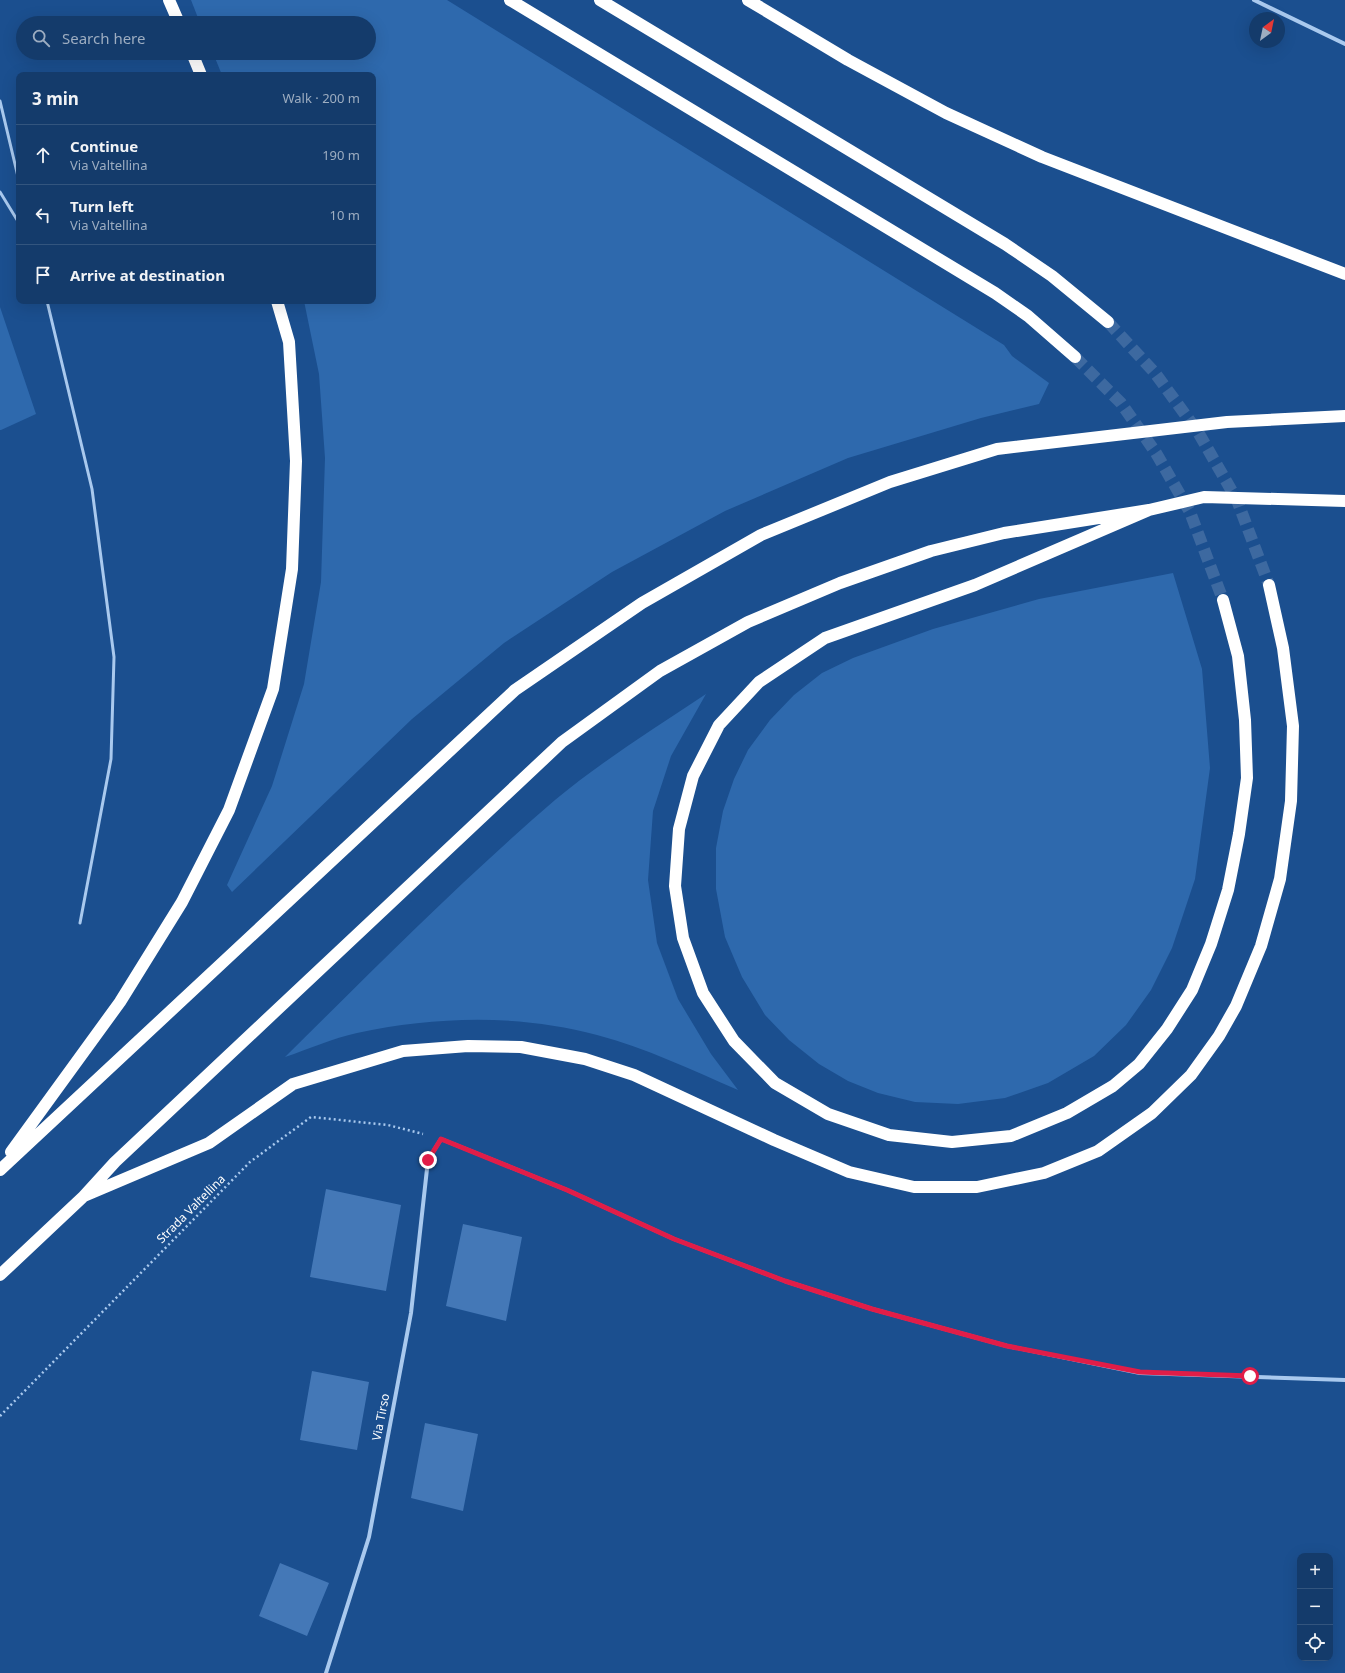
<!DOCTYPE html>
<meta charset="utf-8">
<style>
body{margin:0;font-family:"Noto Sans",sans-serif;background:#1d4271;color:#f1f3f6}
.controls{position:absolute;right:12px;bottom:12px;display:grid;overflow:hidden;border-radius:8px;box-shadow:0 4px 16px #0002}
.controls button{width:36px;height:36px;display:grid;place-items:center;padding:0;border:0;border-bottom:1px solid #33557e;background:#143b6b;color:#f1f3f6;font:20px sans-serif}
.compass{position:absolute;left:1249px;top:12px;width:36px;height:36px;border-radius:50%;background:#143b6b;box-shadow:0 4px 16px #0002;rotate:33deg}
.stop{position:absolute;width:12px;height:12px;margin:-9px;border:3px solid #e11d48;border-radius:50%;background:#fff}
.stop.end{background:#e11d48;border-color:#fff;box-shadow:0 1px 4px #0008}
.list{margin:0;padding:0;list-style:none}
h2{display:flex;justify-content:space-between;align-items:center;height:52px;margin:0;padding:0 16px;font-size:17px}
h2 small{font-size:13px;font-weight:400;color:#9dadc1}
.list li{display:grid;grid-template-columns:26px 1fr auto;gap:12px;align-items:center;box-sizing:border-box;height:60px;padding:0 16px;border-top:1px solid #33557e}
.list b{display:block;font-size:15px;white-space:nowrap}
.list p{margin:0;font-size:13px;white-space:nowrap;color:#9dadc1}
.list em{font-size:13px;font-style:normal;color:#9dadc1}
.icon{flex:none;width:22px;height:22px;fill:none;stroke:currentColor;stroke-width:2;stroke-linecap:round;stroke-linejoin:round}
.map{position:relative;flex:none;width:1345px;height:1673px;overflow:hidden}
.search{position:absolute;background:#143b6b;box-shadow:0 4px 16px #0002;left:16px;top:16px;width:360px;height:44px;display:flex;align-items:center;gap:10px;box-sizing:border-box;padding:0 14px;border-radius:22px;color:#9dadc1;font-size:15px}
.panel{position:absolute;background:#143b6b;box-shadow:0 4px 16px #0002;left:16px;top:72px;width:360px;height:232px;border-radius:8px}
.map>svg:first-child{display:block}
.green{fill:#2e69ad}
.building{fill:#4478b7}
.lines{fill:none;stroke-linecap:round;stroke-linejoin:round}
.motorway-tunnel{stroke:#3d69a0;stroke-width:12;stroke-dasharray:12 6;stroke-linecap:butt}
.path{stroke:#a9c9ee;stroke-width:2.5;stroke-dasharray:2 3;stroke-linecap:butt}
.service{stroke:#a9c9ee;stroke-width:3}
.minor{stroke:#a9c9ee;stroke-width:4}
.motorway{stroke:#fff;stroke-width:12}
.route{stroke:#e11d48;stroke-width:5}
.labels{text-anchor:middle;stroke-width:4;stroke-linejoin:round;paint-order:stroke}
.street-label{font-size:12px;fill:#fff;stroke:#1b4f8f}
</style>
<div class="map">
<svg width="1345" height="1673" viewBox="0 0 1345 1673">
<rect width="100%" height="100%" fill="#1b4f8f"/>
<path class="green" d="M191 0H447L1004 345 1012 356 1049 383 1039 404 981 418 848 458 725 511 612 572 504 643 412 719 232 892 227 885 272 786 304 684 321 582 325 458 319 374 304 301H373V75H222L213 53H369V23H200Z
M0 307 36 414 1 430H0Z
M1173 573 1202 669 1210 768 1195 879 1172 948 1151 990 1126 1025 1094 1056 1048 1083 1005 1098 958 1104 915 1102 878 1093 848 1081 819 1064 789 1040 765 1015 742 977 725 937 716 889V848L723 811 734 779 748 750 770 720 794 695 822 673 853 658 933 629 1039 599Z
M706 694 671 756 653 811 648 880 657 943 678 999 711 1054 738 1090C692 1070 646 1048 597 1035 519 1014 436 1016 357 1033 333 1038 309 1049 285 1057 373 970 461 881 555 800 602 761 655 728 706 694Z"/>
<path class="building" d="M326 1189 401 1205 386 1291 310 1277Z
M463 1224 522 1237 506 1321 446 1306Z
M312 1371 369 1382 357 1450 300 1440Z
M425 1423 478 1434 463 1511 411 1498Z
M280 1563 329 1583 307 1636 259 1616Z"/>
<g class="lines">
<path class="motorway-tunnel" d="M1108 322 1155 373 1198 432 1237 500 1269 585
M1075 357 1121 403 1156 453 1190 512 1223 600"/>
<path class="path" d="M0 1416 250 1162 311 1117 388 1125 423 1134"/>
<path class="service" d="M0 101 19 181
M0 192 19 223
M47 301 92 489 114 657 111 759 80 923"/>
<path class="minor" d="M1254 0 1345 44
M326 1673 369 1537 411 1313 428 1160 441 1139 567 1190 674 1239 785 1281 872 1309 1007 1346 1140 1373 1345 1380"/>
<path class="motorway" d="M169 0 179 23
M510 0 995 293 1028 316 1075 357
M600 0 1005 244 1052 276 1108 322
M748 0 848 60 946 113 1042 157 1345 274
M192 53 201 75
M1149 510 975 585 825 638 759 682 719 725 693 776 679 829 675 886 683 938 703 993 734 1041 775 1083 828 1114 889 1135 952 1142 1011 1136 1067 1113 1113 1086 1139 1064 1167 1029 1192 990 1211 944 1228 890 1239 834 1247 778 1245 720 1238 656 1223 600
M11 1152 120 1002 182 902 229 810 273 689 292 569 296 461 289 342 277 301
M0 1170 515 690 642 603 761 535 890 482 997 449 1227 422 1345 416
M84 1196 209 1143 293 1084 403 1051 468 1046 521 1047 585 1059 634 1075 774 1140 849 1172 914 1187H977L1044 1173 1098 1151 1152 1113 1191 1075 1219 1036 1236 1006 1261 946 1280 879 1291 801 1293 726 1283 648 1269 585
M0 1275 84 1196 115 1162 562 742 660 671 748 622 840 583 931 551 1004 533 1149 510 1204 497 1345 501"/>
</g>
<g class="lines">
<path class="route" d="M428 1160 441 1139 567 1190 674 1239 785 1281 872 1309 1007 1346 1140 1372 1250 1376"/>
</g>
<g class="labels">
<g class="street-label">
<text transform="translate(191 1209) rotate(-45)" y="4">Strada Valtellina</text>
<text transform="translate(381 1417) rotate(-79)" y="4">Via Tirso</text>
</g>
</g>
</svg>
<div class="controls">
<button>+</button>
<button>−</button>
<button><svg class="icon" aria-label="locate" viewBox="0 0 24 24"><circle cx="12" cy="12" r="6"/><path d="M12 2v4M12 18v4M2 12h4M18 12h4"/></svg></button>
</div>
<svg class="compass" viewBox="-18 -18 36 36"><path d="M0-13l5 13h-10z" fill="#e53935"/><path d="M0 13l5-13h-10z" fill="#9dadc1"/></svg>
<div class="stop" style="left:1250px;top:1376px"></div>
<div class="stop end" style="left:428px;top:1160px"></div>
<div class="search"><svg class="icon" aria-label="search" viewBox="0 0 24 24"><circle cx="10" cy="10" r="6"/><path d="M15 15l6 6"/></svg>Search here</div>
<section class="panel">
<h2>3 min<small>Walk · 200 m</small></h2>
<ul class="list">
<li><svg class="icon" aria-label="ahead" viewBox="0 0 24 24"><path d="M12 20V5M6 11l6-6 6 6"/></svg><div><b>Continue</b><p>Via Valtellina</p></div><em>190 m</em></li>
<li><svg class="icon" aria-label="left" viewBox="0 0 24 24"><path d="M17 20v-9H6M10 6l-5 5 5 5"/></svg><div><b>Turn left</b><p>Via Valtellina</p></div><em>10 m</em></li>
<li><svg class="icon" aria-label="arrive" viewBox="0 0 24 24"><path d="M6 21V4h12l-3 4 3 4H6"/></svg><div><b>Arrive at destination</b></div></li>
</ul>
</section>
</div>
